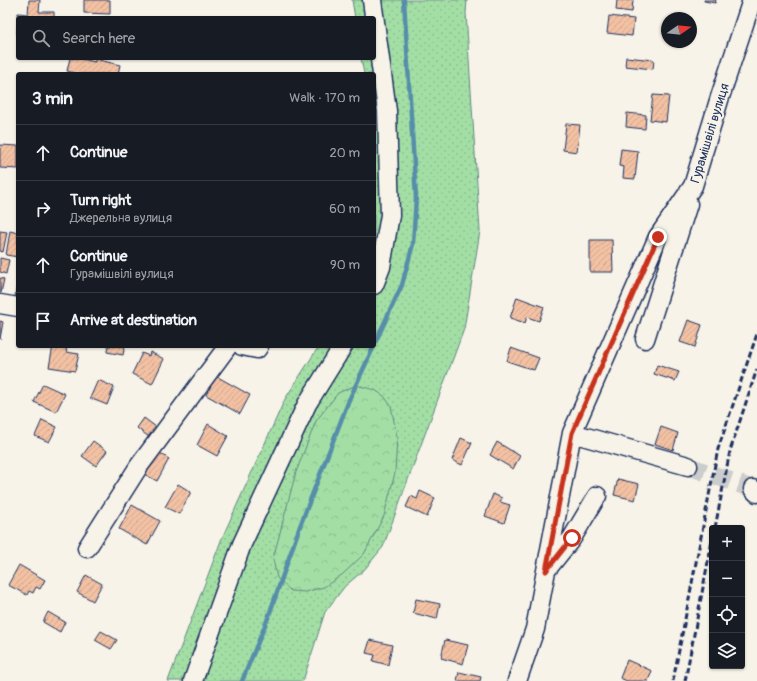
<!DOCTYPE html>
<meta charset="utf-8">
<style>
body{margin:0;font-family:Pangolin,sans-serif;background:#242831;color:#f1f3f6}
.controls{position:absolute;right:12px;bottom:12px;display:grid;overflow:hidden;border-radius:4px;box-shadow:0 1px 3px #0004}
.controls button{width:36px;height:36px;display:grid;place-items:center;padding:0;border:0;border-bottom:1px solid #363941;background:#171b24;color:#f1f3f6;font:20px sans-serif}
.compass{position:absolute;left:661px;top:12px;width:36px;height:36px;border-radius:50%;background:#171b24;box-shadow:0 1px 3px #0004;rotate:76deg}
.stop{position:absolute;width:12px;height:12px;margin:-9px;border:3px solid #c8321e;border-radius:50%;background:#fff}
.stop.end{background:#c8321e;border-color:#fff;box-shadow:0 1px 4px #0008}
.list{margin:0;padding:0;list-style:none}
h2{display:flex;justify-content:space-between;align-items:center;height:52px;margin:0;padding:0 16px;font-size:17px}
h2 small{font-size:13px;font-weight:400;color:#9ea1a6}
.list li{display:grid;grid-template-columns:26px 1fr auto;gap:12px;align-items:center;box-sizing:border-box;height:56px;padding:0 16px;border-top:1px solid #363941}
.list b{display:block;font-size:15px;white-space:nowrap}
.list p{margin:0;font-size:13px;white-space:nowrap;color:#9ea1a6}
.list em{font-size:13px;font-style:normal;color:#9ea1a6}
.icon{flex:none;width:22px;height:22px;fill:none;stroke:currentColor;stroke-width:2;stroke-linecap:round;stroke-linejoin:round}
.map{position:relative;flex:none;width:757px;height:681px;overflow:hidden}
.search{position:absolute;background:#171b24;box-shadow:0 1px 3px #0004;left:16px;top:16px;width:360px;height:44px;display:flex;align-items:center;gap:10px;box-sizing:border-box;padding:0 14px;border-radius:4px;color:#9ea1a6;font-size:15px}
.panel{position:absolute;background:#171b24;box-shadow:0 1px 3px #0004;left:16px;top:72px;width:360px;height:276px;border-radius:4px}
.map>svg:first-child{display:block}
.grass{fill:url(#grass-dots);stroke:#5f8782}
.forest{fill:url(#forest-crowns);stroke:#5f8782}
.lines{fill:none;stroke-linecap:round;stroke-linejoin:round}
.stream{stroke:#578eaa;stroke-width:4.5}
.building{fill:url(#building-hatch);stroke:#1b2f5e}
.minor-tunnel{stroke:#cbcccc;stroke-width:18;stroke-dasharray:18 9;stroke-linecap:butt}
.minor-casing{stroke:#1b2f5e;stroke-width:21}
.minor{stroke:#f7f3e8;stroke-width:18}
.rail{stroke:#1b2f5e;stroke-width:3;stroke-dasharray:6 3;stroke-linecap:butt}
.route{stroke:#c8321e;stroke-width:5}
.labels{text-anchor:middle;stroke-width:4;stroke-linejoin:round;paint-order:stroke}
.street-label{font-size:13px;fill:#1b2f5e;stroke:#f7f3e8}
</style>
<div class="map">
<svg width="757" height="681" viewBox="0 0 757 681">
<defs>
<pattern id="grass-dots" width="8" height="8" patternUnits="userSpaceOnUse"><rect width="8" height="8" fill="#a3dfa5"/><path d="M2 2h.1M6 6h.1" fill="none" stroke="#8cc090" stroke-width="1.8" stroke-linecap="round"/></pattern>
<pattern id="forest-crowns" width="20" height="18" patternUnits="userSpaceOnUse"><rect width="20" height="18" fill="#a3dfa5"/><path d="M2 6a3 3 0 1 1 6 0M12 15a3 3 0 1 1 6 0" fill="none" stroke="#8cc090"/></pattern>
<pattern id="building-hatch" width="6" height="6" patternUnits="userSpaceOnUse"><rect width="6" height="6" fill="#f3c1a3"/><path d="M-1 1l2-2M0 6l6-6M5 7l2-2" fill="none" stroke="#d0a68f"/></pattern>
</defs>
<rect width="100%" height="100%" fill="#f7f3e8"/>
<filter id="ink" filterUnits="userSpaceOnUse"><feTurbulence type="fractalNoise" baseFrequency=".025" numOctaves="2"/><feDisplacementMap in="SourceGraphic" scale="8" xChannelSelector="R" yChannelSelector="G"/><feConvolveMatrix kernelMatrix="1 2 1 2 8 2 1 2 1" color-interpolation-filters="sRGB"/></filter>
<g filter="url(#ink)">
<path class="grass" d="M352 0H467L466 13 480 231 464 329 383 547 364 570 345 586 325 612 303 681H168L222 538 285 399 319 346H374V74H364L361 58H374V18H355Z"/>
<path class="forest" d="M356 385 375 390 384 396 391 406 397 437 395 473 384 516 364 554 343 574 324 587 305 592 291 591 277 578 273 559 296 472 316 421 338 393Z"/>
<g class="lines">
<path class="stream" d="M374 345 402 285 413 244 416 198 404 0
M242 681 268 618 300 526 349 400 374 346"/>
</g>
<path class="building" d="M29 0H40L39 12H54V18H18V35L17 34 18 13 28 14Z
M84 0H110V14L84 13Z
M617 0H633L632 12 616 10Z
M704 0H716L715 3 704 1Z
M609 16 634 19 632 36 607 33Z
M626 57 654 60 653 69 625 66Z
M70 58H77L95 62V59L120 65 118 74H79L67 71Z
M653 95 669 96 666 122 650 120Z
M627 113 646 115 645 129 626 127Z
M566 124 580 125 577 152 563 150Z
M0 145 18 146V169L0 168Z
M621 149 638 151 635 179 623 178 624 167 619 166Z
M0 231 7 232 3 252 0 251Z
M10 231 18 233V257L6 255Z
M590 240H612L613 272H590Z
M0 258 9 260 6 274 0 272Z
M0 278 4 279 1 293 0 292Z
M18 280V297L15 296Z
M517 297 544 307 539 321 527 317 525 323 510 318Z
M688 320 702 325 695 347 680 342Z
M0 321 3 322 0 339Z
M53 346H67L66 352 79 354 75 371 49 367Z
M108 346H125L123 355 107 352Z
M511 348 539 358 534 370 507 361Z
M150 352 164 359 152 384 132 374 142 353 149 356Z
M657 365 679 372 675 381 654 374Z
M216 376 250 395 240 414 206 395Z
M98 380 114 387 107 405 90 398Z
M43 384 65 394 56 412 34 402Z
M144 418 156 427 149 437 137 428Z
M42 420 57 427 49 442 35 436Z
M208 424 228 436 217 456 197 445Z
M661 427 678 433 673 450 655 444Z
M461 438 472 443 462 465 452 460Z
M93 441 107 451 96 466 82 456Z
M497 442 520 456 513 469 490 455Z
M157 451 169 459 157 481 144 474Z
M618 479 639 484 635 500 614 495Z
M178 484 191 492 179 514 165 507Z
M420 491 435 498 427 517 406 507 411 496 417 499Z
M493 494 502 498 500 502 510 505 504 523 485 516Z
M132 505 160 521 147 545 119 529Z
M19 565 45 580 40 589 36 587 33 593 29 591 27 595 8 585Z
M86 575 102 584 93 601 77 592Z
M416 599 440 604 437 619 413 613Z
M48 612 65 622 60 632 43 622Z
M101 631 117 640 111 649 95 640Z
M370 640 392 645 388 665 373 661 375 655 366 653Z
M445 640 468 645 463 664 441 658Z
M627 660 652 671 648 681H627L620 678Z
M459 672 481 677 480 681H457Z"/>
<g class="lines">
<path class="minor-tunnel" d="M688 466 753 489"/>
<defs>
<path id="minor" d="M372 0 387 111 390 215 381 267 374 285
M0 304 18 307
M645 339 688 204
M242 346 257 349 259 346
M572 433 688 466
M753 489 757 493
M87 548 139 466 228 346
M548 568 572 538 597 496
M193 681 242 544 307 404 343 346
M517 681 535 629 572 433 658 237 693 186 720 97 752 0"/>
</defs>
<use href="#minor" class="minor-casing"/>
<use href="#minor" class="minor"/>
<path class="rail" d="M715 528 730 451 757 369
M673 681 718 449 757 334
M685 681 712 541"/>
</g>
</g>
<g class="lines" filter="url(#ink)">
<path class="route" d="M572 538 546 571 572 433 658 237"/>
</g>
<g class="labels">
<g class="street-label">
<text transform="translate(709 133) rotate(-73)" y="5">Гурамішвілі вулиця</text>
</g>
</g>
</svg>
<div class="controls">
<button>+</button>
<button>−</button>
<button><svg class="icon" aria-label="locate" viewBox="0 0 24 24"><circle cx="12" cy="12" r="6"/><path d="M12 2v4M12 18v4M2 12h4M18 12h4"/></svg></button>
<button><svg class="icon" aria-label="layers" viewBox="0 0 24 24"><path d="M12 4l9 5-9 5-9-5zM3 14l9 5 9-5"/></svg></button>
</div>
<svg class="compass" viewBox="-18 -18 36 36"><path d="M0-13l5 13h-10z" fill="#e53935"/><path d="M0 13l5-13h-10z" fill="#9ea1a6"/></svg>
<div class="stop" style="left:572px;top:538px"></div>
<div class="stop end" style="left:658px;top:237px"></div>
<div class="search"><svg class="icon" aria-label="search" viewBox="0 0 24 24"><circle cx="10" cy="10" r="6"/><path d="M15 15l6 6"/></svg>Search here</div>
<section class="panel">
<h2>3 min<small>Walk · 170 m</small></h2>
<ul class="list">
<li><svg class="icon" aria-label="ahead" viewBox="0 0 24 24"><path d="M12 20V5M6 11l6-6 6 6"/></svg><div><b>Continue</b></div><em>20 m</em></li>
<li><svg class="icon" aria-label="right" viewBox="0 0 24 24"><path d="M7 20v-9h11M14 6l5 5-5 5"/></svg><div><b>Turn right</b><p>Джерельна вулиця</p></div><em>60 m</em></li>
<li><svg class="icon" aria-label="ahead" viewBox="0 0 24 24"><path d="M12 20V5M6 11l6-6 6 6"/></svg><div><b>Continue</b><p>Гурамішвілі вулиця</p></div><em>90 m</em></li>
<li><svg class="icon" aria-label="arrive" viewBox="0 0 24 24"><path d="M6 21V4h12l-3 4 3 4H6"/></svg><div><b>Arrive at destination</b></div></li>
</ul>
</section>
</div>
